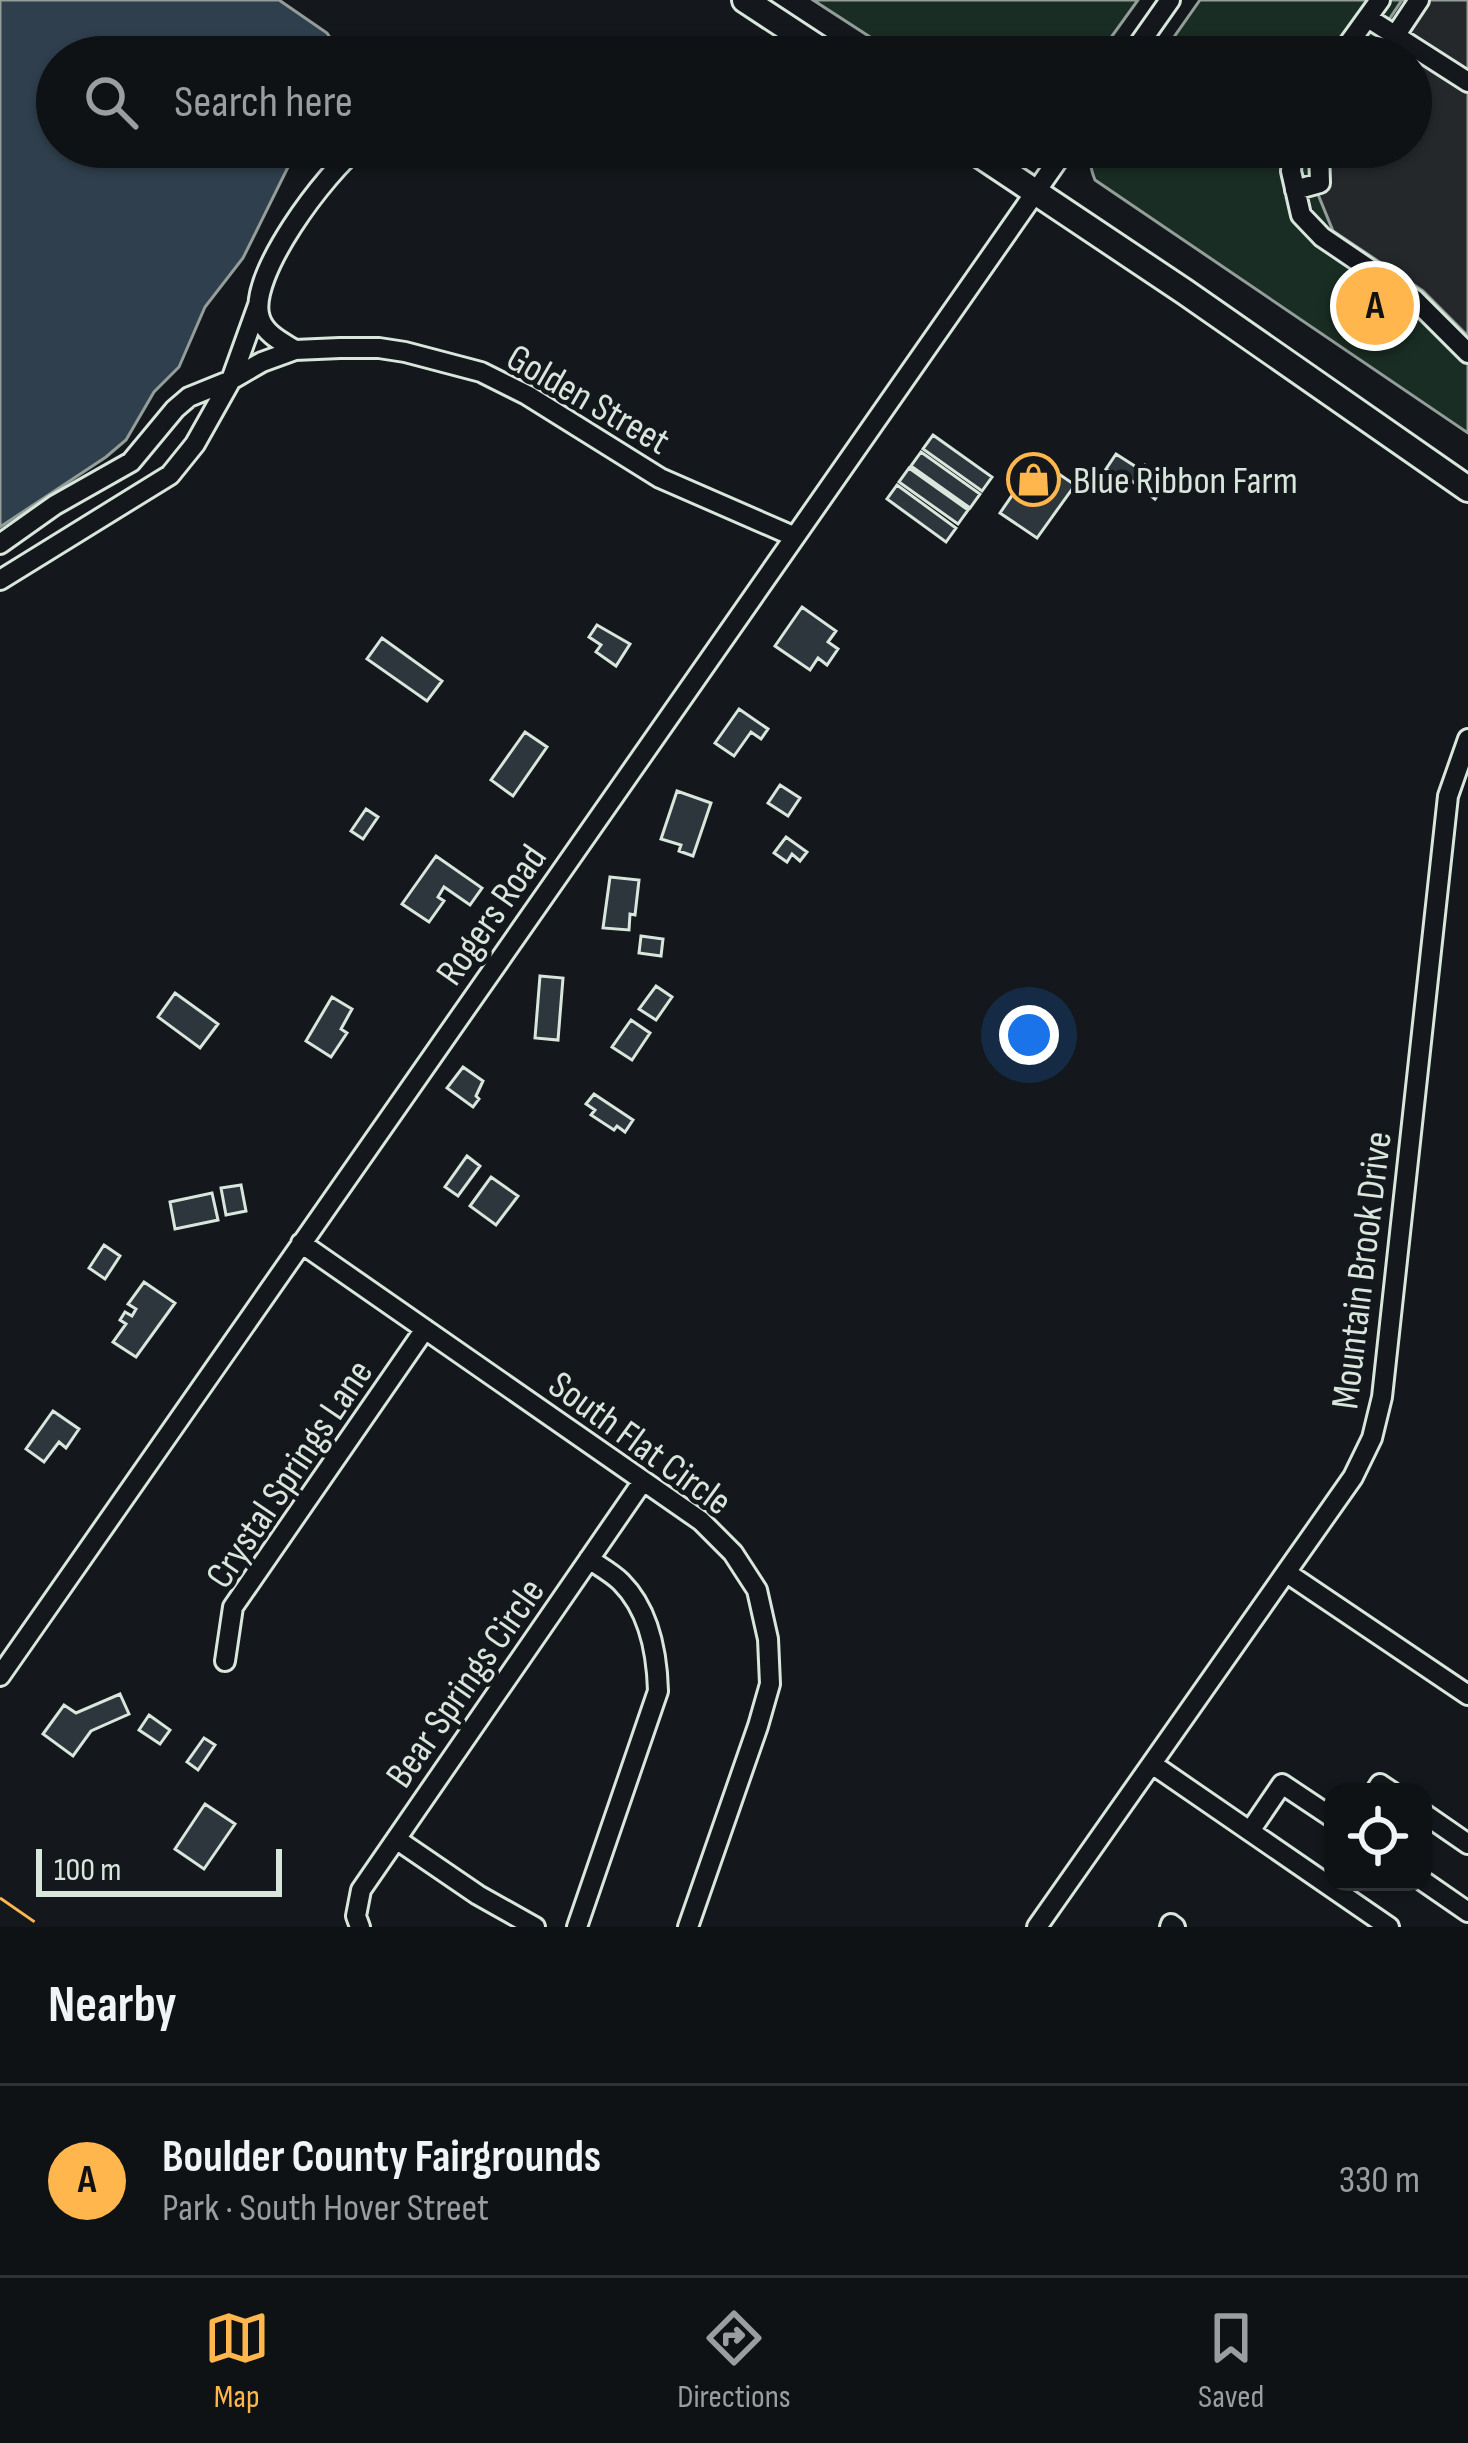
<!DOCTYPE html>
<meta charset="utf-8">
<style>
body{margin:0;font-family:"Sofia Sans Condensed",sans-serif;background:#1d2022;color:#f1f3f6}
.controls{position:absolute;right:36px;bottom:36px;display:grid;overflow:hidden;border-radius:24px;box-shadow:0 3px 9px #0004}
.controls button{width:108px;height:108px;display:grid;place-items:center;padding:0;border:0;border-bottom:3px solid #2f3234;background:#0f1215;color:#f1f3f6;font:60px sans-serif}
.scale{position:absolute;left:36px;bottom:30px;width:246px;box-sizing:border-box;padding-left:12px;border:6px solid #d8e6dc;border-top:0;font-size:33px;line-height:42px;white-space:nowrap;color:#d8e6dc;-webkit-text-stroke:9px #14181c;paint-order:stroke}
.you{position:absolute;left:1029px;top:1035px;width:42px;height:42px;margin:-30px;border:9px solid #fff;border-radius:50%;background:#1a73e8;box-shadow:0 0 0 18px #1a73e833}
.badge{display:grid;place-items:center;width:78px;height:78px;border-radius:50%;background:#ffb74d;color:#111;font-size:39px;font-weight:700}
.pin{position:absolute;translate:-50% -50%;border:6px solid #fff;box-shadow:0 3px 12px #0006}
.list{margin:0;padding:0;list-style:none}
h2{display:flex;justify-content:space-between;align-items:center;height:156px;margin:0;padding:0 48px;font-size:51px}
h2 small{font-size:39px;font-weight:400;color:#9b9ea0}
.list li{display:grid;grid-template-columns:78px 1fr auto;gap:36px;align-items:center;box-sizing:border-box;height:192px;padding:0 48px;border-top:3px solid #2f3234}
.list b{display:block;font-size:45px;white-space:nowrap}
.list p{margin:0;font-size:39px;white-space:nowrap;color:#9b9ea0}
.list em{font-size:39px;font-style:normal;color:#9b9ea0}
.icon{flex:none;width:66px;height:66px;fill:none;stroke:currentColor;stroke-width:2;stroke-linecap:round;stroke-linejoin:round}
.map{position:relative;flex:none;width:1468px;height:1927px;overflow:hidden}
.search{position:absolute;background:#0f1215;box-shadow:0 3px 9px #0004;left:36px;right:36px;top:36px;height:132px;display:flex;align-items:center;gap:30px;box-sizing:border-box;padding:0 42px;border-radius:66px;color:#9b9ea0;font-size:45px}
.sheet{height:348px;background:#0f1215}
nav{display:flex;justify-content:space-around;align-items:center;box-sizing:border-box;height:168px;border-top:3px solid #2f3234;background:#0f1215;font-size:33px;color:#9b9ea0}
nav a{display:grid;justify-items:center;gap:6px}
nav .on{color:#ffb74d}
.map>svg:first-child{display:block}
.green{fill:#1a2d24;stroke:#939e99;stroke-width:3}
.parking{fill:#24282b;stroke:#939e99;stroke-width:3}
.water{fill:#2f3f4d;stroke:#939e99;stroke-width:3}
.building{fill:#2c363c;stroke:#d8e6dc;stroke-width:3}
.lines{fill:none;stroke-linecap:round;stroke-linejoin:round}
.minor-casing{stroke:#d8e6dc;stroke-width:24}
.major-casing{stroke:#d8e6dc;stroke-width:30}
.minor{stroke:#14181c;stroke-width:18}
.major{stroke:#14181c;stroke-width:24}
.power{stroke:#ffb74d;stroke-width:3;stroke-dasharray:42 9 6 9;stroke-linecap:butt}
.labels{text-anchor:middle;stroke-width:9;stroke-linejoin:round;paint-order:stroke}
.street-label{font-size:39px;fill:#d8e6dc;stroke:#14181c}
.poi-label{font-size:39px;fill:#d8e6dc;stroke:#14181c;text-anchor:start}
</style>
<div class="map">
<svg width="1468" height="1927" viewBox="0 0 1468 1927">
<rect width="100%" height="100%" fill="#14181c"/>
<path class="green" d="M813 0H1138L1097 57H901Z
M1200 0H1468V433L1095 180C1090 167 1088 159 1097 147H1411V57H1160Z"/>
<path class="parking" d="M1402 0H1468V336L1423 291 1333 231 1315 187 1311 147H1411V57H1364Z"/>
<path class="water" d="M0 0H279L327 33 335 45 338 55 57 57V147H298L243 258 205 307 179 367 154 392 126 440 106 457 0 527Z"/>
<path class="building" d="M933 435 992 477 982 491 923 449Z
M921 452 980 494 970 508 911 466Z
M1116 454 1141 470 1145 465 1168 480 1155 499 1123 474 1120 478 1106 469Z
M1037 459 1075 485 1037 538 1000 513Z
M909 468 968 510 958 524 899 482Z
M897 485 956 528 946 542 887 499Z
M802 607 836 631 828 642 838 649 827 665 818 658 810 670 775 646Z
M597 625 630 644 616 666 596 652 601 645 589 637Z
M382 638 442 681 427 701 367 659Z
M739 709 768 729 761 739 751 732 734 756 715 743Z
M525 732 547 747 513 796 491 780Z
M780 785 800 798 788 816 768 803Z
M677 791 711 803 693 856 679 851 681 845 661 839Z
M366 809 378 817 363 839 351 831Z
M786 837 807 852 800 861 792 854 787 862 774 853Z
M436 856 482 888 470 905 444 887 438 897 444 901 429 922 402 904Z
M610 877 639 880 635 915 630 914 629 930 603 928Z
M641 936 663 939 661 956 639 953Z
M540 976 563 978 558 1040 535 1038Z
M656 986 672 997 656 1020 639 1009Z
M175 993 218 1024 200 1048 158 1017Z
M332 997 352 1009 341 1029 347 1033 331 1057 306 1041Z
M631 1020 650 1033 632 1060 612 1047Z
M463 1067 483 1081 476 1096 479 1099 473 1107 447 1088Z
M594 1094 633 1120 625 1132 617 1126 614 1130 591 1115 595 1110 586 1104Z
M467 1156 480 1166 458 1196 445 1187Z
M491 1177 518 1196 496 1225 470 1206Z
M241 1185 246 1211 226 1215 221 1188Z
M212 1193 218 1220 175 1229 170 1202Z
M104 1245 120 1256 105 1279 89 1268Z
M144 1282 175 1303 136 1357 113 1342 126 1324 120 1320 125 1312 132 1316 136 1309 128 1304Z
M53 1411 79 1429 66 1448 59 1442 44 1462 26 1449Z
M120 1694 129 1714 91 1731 73 1756 43 1734 64 1705 76 1713Z
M149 1715 170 1730 160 1744 139 1730Z
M204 1738 215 1745 198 1770 187 1762Z
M205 1804 235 1824 204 1869 175 1849Z"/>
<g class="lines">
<defs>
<path id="minor" d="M1368 18 1468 82
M1130 57 1170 0
M1339 57 1380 0
M1381 57 1419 0
M1293 147 1291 171 1301 215 1322 237 1415 300 1468 353
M1295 190 1320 183 1319 151 1321 147
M295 350C282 342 265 334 260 318 246 277 327 171 359 147
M0 544 55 505 131 462 175 409 189 397 231 380 258 305
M0 580 170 475 195 444 231 380 262 362 295 350 340 348H379L405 352 481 372 527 395 660 478 793 536
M301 1243 701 1521 733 1553 757 1590 768 1639 770 1684 758 1726 688 1927
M1287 1573 1468 1695
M225 1661 233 1607 425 1329
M0 1676 1067 147
M1152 1764 1389 1927
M1375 1792 1380 1784 1392 1792
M1423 1813 1468 1844
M1250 1831 1282 1784 1333 1818
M396 1839 478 1895 535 1927
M1423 1881 1468 1912
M360 1927 356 1916 361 1890 643 1481
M577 1927 658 1691C657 1654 649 1610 621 1582 612 1573 599 1566 589 1559
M1037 1927 1353 1477 1372 1438 1382 1397 1448 796 1468 739
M1170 1927 1171 1924 1175 1927"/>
<path id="major" d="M745 0 832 57
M968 147 1185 292 1468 489"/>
</defs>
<use href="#minor" class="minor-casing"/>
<use href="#major" class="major-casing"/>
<use href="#minor" class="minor"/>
<use href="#major" class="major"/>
<path class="power" d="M0 1898 42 1927"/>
</g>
<defs>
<symbol id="shop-ring" viewBox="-11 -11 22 22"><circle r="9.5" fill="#14181c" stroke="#ffb74d" stroke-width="1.5"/><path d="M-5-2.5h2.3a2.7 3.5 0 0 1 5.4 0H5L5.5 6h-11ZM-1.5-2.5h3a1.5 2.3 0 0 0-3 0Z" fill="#ffb74d"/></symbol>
</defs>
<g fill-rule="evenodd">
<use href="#shop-ring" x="1004" y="450" width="59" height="59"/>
</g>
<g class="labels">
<g class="street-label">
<text transform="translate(589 398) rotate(30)" y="14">Golden Street</text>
<text transform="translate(490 914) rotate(-55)" y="14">Rogers Road</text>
<text transform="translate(1360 1270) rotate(-83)" y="14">Mountain Brook Drive</text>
<text transform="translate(641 1442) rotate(36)" y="14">South Flat Circle</text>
<text transform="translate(288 1473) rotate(-56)" y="14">Crystal Springs Lane</text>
<text transform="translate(464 1682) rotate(-55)" y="14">Bear Springs Circle</text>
</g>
<g class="poi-label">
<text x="1073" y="493">Blue Ribbon Farm</text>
</g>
</g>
</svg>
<div class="controls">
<button><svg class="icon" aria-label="locate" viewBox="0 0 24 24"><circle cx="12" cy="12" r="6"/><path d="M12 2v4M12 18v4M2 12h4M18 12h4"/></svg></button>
</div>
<div class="scale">100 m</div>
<div class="you"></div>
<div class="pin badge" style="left:1375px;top:306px">A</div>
<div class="search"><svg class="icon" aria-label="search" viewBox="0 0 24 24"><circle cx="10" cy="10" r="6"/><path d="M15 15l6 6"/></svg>Search here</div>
</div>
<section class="sheet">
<h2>Nearby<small></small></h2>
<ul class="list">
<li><span class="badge">A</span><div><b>Boulder County Fairgrounds</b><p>Park · South Hover Street</p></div><em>330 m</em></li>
</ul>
</section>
<nav>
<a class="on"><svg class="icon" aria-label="map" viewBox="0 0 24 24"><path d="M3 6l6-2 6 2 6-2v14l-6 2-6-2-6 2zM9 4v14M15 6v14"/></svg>Map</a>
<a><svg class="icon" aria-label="directions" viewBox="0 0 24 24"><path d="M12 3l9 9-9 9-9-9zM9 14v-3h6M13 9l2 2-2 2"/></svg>Directions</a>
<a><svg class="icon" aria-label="saved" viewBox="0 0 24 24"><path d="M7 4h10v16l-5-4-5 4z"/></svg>Saved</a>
</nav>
